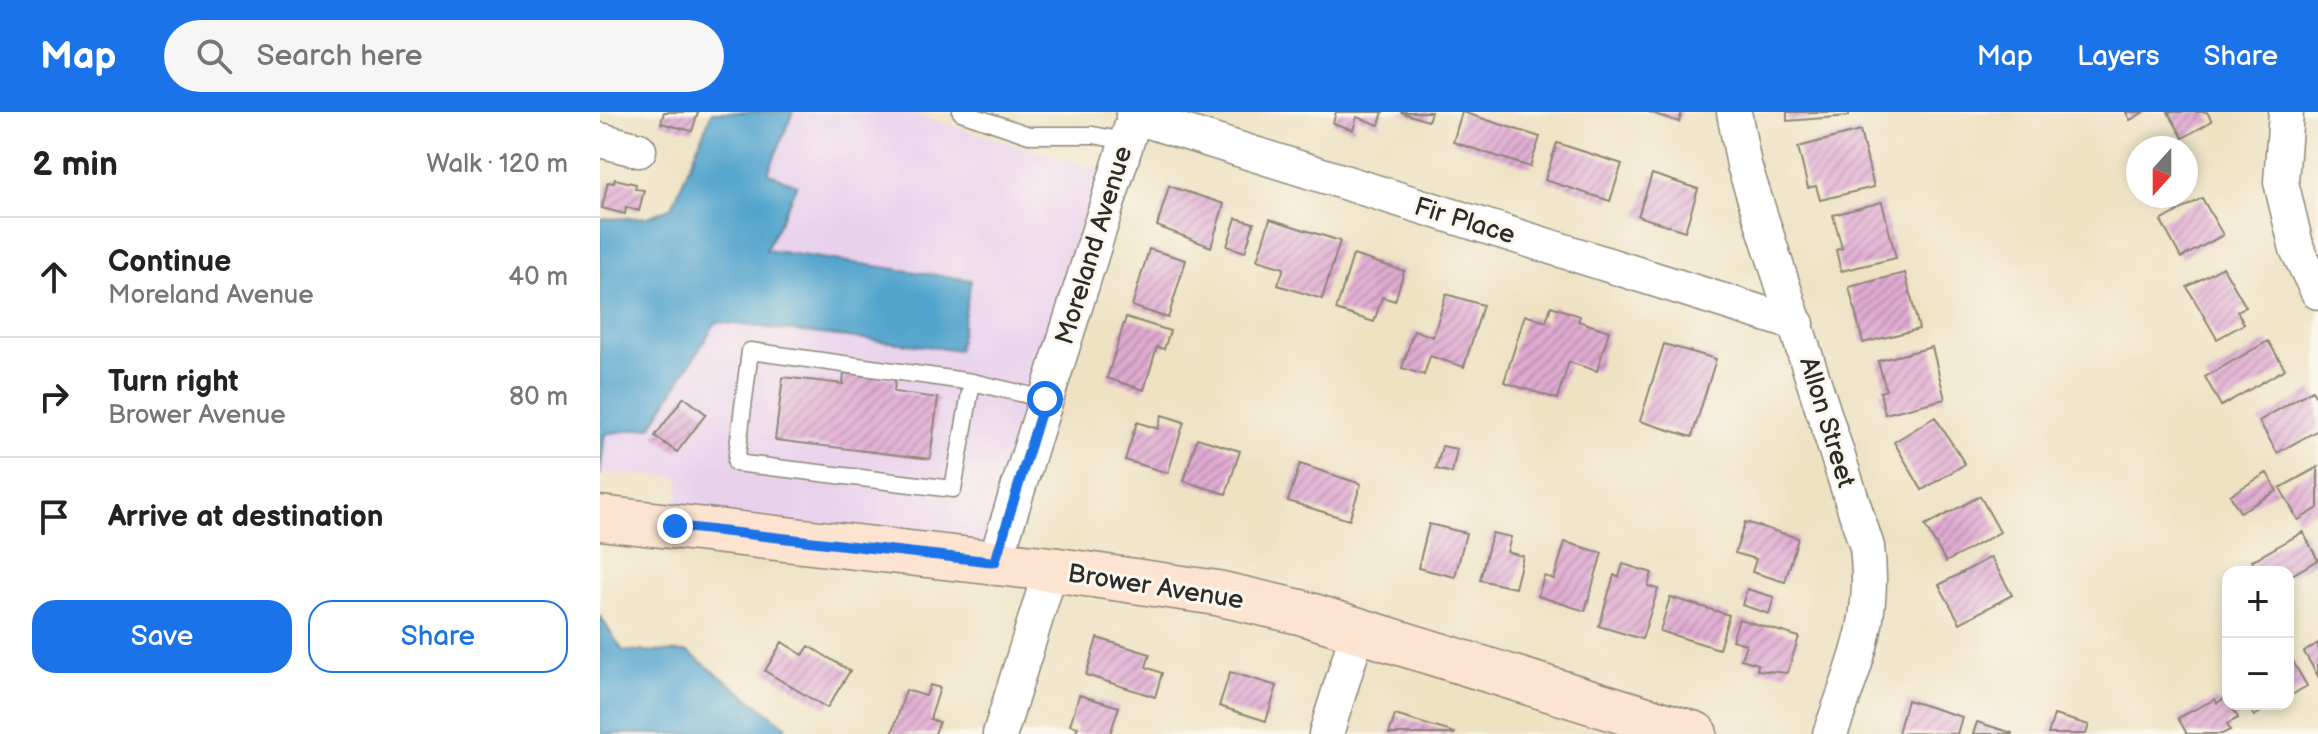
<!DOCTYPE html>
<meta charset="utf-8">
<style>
body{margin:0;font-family:"Balsamiq Sans",sans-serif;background:#f6f6f6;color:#222}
.controls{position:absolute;right:24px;bottom:24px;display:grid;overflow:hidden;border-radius:16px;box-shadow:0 4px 12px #0003}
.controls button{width:72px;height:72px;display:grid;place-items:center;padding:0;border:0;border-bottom:2px solid #e0e0e0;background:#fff;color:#222;font:40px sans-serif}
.compass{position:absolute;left:1526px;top:24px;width:72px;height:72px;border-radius:50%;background:#fff;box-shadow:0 4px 12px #0003;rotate:201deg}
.stop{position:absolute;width:24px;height:24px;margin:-18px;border:6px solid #1a73e8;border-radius:50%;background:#fff}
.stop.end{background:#1a73e8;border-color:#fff;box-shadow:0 2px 8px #0008}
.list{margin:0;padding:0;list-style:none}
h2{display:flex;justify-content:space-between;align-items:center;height:104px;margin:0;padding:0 32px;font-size:34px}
h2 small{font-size:26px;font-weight:400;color:#767676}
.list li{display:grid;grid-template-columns:52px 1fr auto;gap:24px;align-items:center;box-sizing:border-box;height:120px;padding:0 32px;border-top:2px solid #e0e0e0}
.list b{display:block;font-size:30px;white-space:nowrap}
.list p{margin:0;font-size:26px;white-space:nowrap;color:#767676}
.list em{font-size:26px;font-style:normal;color:#767676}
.actions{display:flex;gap:16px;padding:24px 32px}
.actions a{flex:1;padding:18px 0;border:2px solid #1a73e8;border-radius:24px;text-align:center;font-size:28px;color:#1a73e8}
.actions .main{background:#1a73e8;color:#fff}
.icon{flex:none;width:44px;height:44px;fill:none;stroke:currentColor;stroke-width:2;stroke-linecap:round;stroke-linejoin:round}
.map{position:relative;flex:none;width:1718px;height:622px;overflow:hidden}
header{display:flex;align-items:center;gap:48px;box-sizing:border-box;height:112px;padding:0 40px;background:#1a73e8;color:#fff}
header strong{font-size:38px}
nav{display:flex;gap:44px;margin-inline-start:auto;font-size:28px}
.search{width:560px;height:72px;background:#f6f6f6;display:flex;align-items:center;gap:20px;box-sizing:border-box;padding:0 28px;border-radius:44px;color:#767676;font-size:30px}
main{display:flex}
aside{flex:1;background:#fff}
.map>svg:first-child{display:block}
.built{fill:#e9d1ed}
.water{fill:#52a4cd;stroke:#3e687c;stroke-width:2}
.building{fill:url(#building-hatch)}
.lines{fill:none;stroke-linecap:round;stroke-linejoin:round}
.lane-casing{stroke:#8c8677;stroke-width:19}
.street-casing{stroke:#8c8677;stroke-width:37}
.secondary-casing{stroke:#8c8677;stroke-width:47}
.lane{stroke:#fff;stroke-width:16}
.street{stroke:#fff;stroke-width:34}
.secondary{stroke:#fde4d0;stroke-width:44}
.route{stroke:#1a73e8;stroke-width:10}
.labels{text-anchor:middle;stroke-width:6;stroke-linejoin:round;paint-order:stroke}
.street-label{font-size:26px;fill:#2b2b2b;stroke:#fbf7ec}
</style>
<header>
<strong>Map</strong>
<div class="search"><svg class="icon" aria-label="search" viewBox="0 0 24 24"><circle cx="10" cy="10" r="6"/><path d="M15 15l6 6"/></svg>Search here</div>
<nav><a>Map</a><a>Layers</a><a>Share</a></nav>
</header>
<main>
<aside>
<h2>2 min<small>Walk · 120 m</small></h2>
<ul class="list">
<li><svg class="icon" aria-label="ahead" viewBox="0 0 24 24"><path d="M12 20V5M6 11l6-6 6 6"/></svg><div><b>Continue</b><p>Moreland Avenue</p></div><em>40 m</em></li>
<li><svg class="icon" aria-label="right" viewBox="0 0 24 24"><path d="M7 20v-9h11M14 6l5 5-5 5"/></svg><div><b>Turn right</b><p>Brower Avenue</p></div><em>80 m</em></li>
<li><svg class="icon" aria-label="arrive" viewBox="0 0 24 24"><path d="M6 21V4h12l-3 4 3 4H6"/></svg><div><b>Arrive at destination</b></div></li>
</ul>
<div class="actions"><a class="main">Save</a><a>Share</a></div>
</aside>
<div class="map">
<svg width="1718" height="622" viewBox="0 0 1718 622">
<defs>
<pattern id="building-hatch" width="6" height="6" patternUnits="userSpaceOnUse" patternTransform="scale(2)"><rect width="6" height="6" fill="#dfabd2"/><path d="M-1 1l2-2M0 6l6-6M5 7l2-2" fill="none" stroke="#b58bab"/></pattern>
</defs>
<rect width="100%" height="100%" fill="#fbf7ec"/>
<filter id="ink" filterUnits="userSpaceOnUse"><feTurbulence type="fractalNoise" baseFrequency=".0125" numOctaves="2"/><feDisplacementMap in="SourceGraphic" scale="16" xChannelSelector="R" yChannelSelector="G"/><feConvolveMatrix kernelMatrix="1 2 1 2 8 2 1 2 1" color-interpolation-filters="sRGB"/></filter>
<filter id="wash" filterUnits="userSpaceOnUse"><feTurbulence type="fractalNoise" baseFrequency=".006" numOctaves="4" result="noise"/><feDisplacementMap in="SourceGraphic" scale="32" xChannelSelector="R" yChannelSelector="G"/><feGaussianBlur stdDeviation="1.8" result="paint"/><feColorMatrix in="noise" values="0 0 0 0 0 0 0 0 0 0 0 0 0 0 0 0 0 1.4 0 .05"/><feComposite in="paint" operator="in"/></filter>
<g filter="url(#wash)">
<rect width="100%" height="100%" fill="#eee2c3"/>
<path class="built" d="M193 0H304L508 60 387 458 73 420 80 365 0 361 5 321 51 315 116 210 358 238 370 168 166 138 197 74 168 61Z"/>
<path class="water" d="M112 0H193L168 61 197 73 166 138 371 168 358 238 116 210 51 315 5 322 0 364V107L47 105 72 95Z
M0 504 23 539 88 540 186 614 181 622H0Z"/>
<g id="blocks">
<path class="building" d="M64 0H98L92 19 61 11Z
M736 0H783L779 13 757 5 753 18 733 11Z
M800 0H831L828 9Z
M862 0 940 25 930 55 853 30Z
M1049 0H1082L1079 10Z
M1187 0H1249V4L1187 9Z
M1526 0H1544L1530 8Z
M1568 0H1607L1612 9 1583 26Z
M1260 19 1274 75 1220 88 1216 74 1208 76 1198 35Z
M957 31 1022 52 1010 89 945 68Z
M1052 62 1098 77 1085 119 1038 104Z
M15 67 36 72 35 77 44 78 39 99 26 95 25 102 2 96 8 70 14 71Z
M569 74 624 92 611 135 557 114Z
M1602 86 1623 123 1581 146 1561 109Z
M1282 90 1296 146 1241 159 1236 138 1242 136 1233 103Z
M636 106 654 111 645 140 627 134Z
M670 107 740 129 722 187 678 173 684 156 657 148Z
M549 137 586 148 568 206 532 194Z
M753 143 804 159 795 189 782 185 774 210 736 198Z
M1623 155 1646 195 1637 199 1644 212 1617 227 1587 175Z
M1305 161 1319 217 1263 231 1249 175Z
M846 182 883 193 864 255 830 244 824 263 802 256 814 218 833 225Z
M951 194 980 204 978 209 1009 219 997 259 969 250 957 287 904 270 925 203 946 210Z
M526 205 570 219 564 237 557 235 544 278 507 266Z
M1668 229 1685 257 1621 294 1605 265Z
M1064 232 1116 247 1092 325 1040 309Z
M1332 235 1345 287 1285 302 1280 280 1286 278 1278 249Z
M244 261 295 267 294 280 338 286 330 347 175 328 183 265 243 272Z
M1712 278 1718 288V318L1677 341 1659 309Z
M84 285 106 302 77 340 55 324Z
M562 303 584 310 568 361 525 348 537 310 558 317Z
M1335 305 1365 352 1322 378 1294 330Z
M597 326 640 339 626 382 584 369Z
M842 334 857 337 852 361 836 357Z
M700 352 761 372 749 408 688 389Z
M1718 355V396L1698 408 1680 376Z
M1667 361 1677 379 1640 400 1630 383Z
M1380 384 1400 420 1346 450 1325 414Z
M1145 410 1198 426 1185 470 1152 460 1156 447 1135 441Z
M829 412 866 421 855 465 818 456Z
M1703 420 1718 448 1688 465V460H1658L1652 449Z
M892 421 911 425 907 440 923 444 915 476 880 468Z
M965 430 1002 441 985 499 938 484 944 464 954 467Z
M1391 445 1412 483 1360 511 1339 473Z
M1023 452 1052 461 1048 474 1058 477 1042 527 999 514 1014 463 1019 465Z
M1147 477 1174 485 1169 502 1142 493Z
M1070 485 1129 503 1119 537 1060 519Z
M1139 507 1199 525 1187 561 1157 558 1158 552 1141 547 1146 532 1132 528Z
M497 526 550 542 546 555 562 561 555 585 486 563Z
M182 530 203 543 209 534 250 559 227 596 165 559Z
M1718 531V564L1704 540Z
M1688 541 1707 574 1688 585Z
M630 560 677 574 666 609 619 594Z
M330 573 340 576 330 607 339 610 335 622H292L306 578 326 584Z
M479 583 519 595 510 622H475L478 615 470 613Z
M1627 585 1638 606 1627 612 1630 618 1622 622H1587L1578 606 1615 587 1617 591Z
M1307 588 1362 605 1357 622 1298 621Z
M1647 592H1675L1654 604Z
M795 603 855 621 854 622H789Z
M1454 603 1489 613 1486 622H1448Z
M1377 610 1412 621V622H1373Z"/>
</g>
</g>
<g filter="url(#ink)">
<use href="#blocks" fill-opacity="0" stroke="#8c8677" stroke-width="2"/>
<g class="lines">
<defs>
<path id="lane" d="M361 0 429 23H493L525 29
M372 270 150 239 136 351 353 377 372 270 445 287"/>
<path id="street" d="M1134 0 1144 53 1267 435C1276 509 1254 554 1230 622
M1686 0 1681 70 1697 137 1718 180
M533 4 1197 212
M0 28 39 38
M395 450 536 0
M400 622 451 457
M726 622 758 519"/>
<path id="secondary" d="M0 406 451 457 617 481 700 500 1095 622"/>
</defs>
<use href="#lane" class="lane-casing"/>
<use href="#street" class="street-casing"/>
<use href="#secondary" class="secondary-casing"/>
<use href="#lane" class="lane"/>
<use href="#street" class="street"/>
<use href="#secondary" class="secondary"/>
</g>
</g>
<g class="lines" filter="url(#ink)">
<path class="route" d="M75 414 395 450 445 287"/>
</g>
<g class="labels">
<g class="street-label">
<text transform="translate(865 108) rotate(17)" y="9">Fir Place</text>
<text transform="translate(493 133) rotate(-73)" y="9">Moreland Avenue</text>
<text transform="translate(1228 310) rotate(73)" y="9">Allon Street</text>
<text transform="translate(556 474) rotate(9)" y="9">Brower Avenue</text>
</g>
</g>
</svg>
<div class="controls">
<button>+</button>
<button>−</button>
</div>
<svg class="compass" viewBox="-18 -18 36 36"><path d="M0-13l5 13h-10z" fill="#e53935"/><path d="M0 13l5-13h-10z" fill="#767676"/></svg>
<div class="stop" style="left:445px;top:287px"></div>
<div class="stop end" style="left:75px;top:414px"></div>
</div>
</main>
